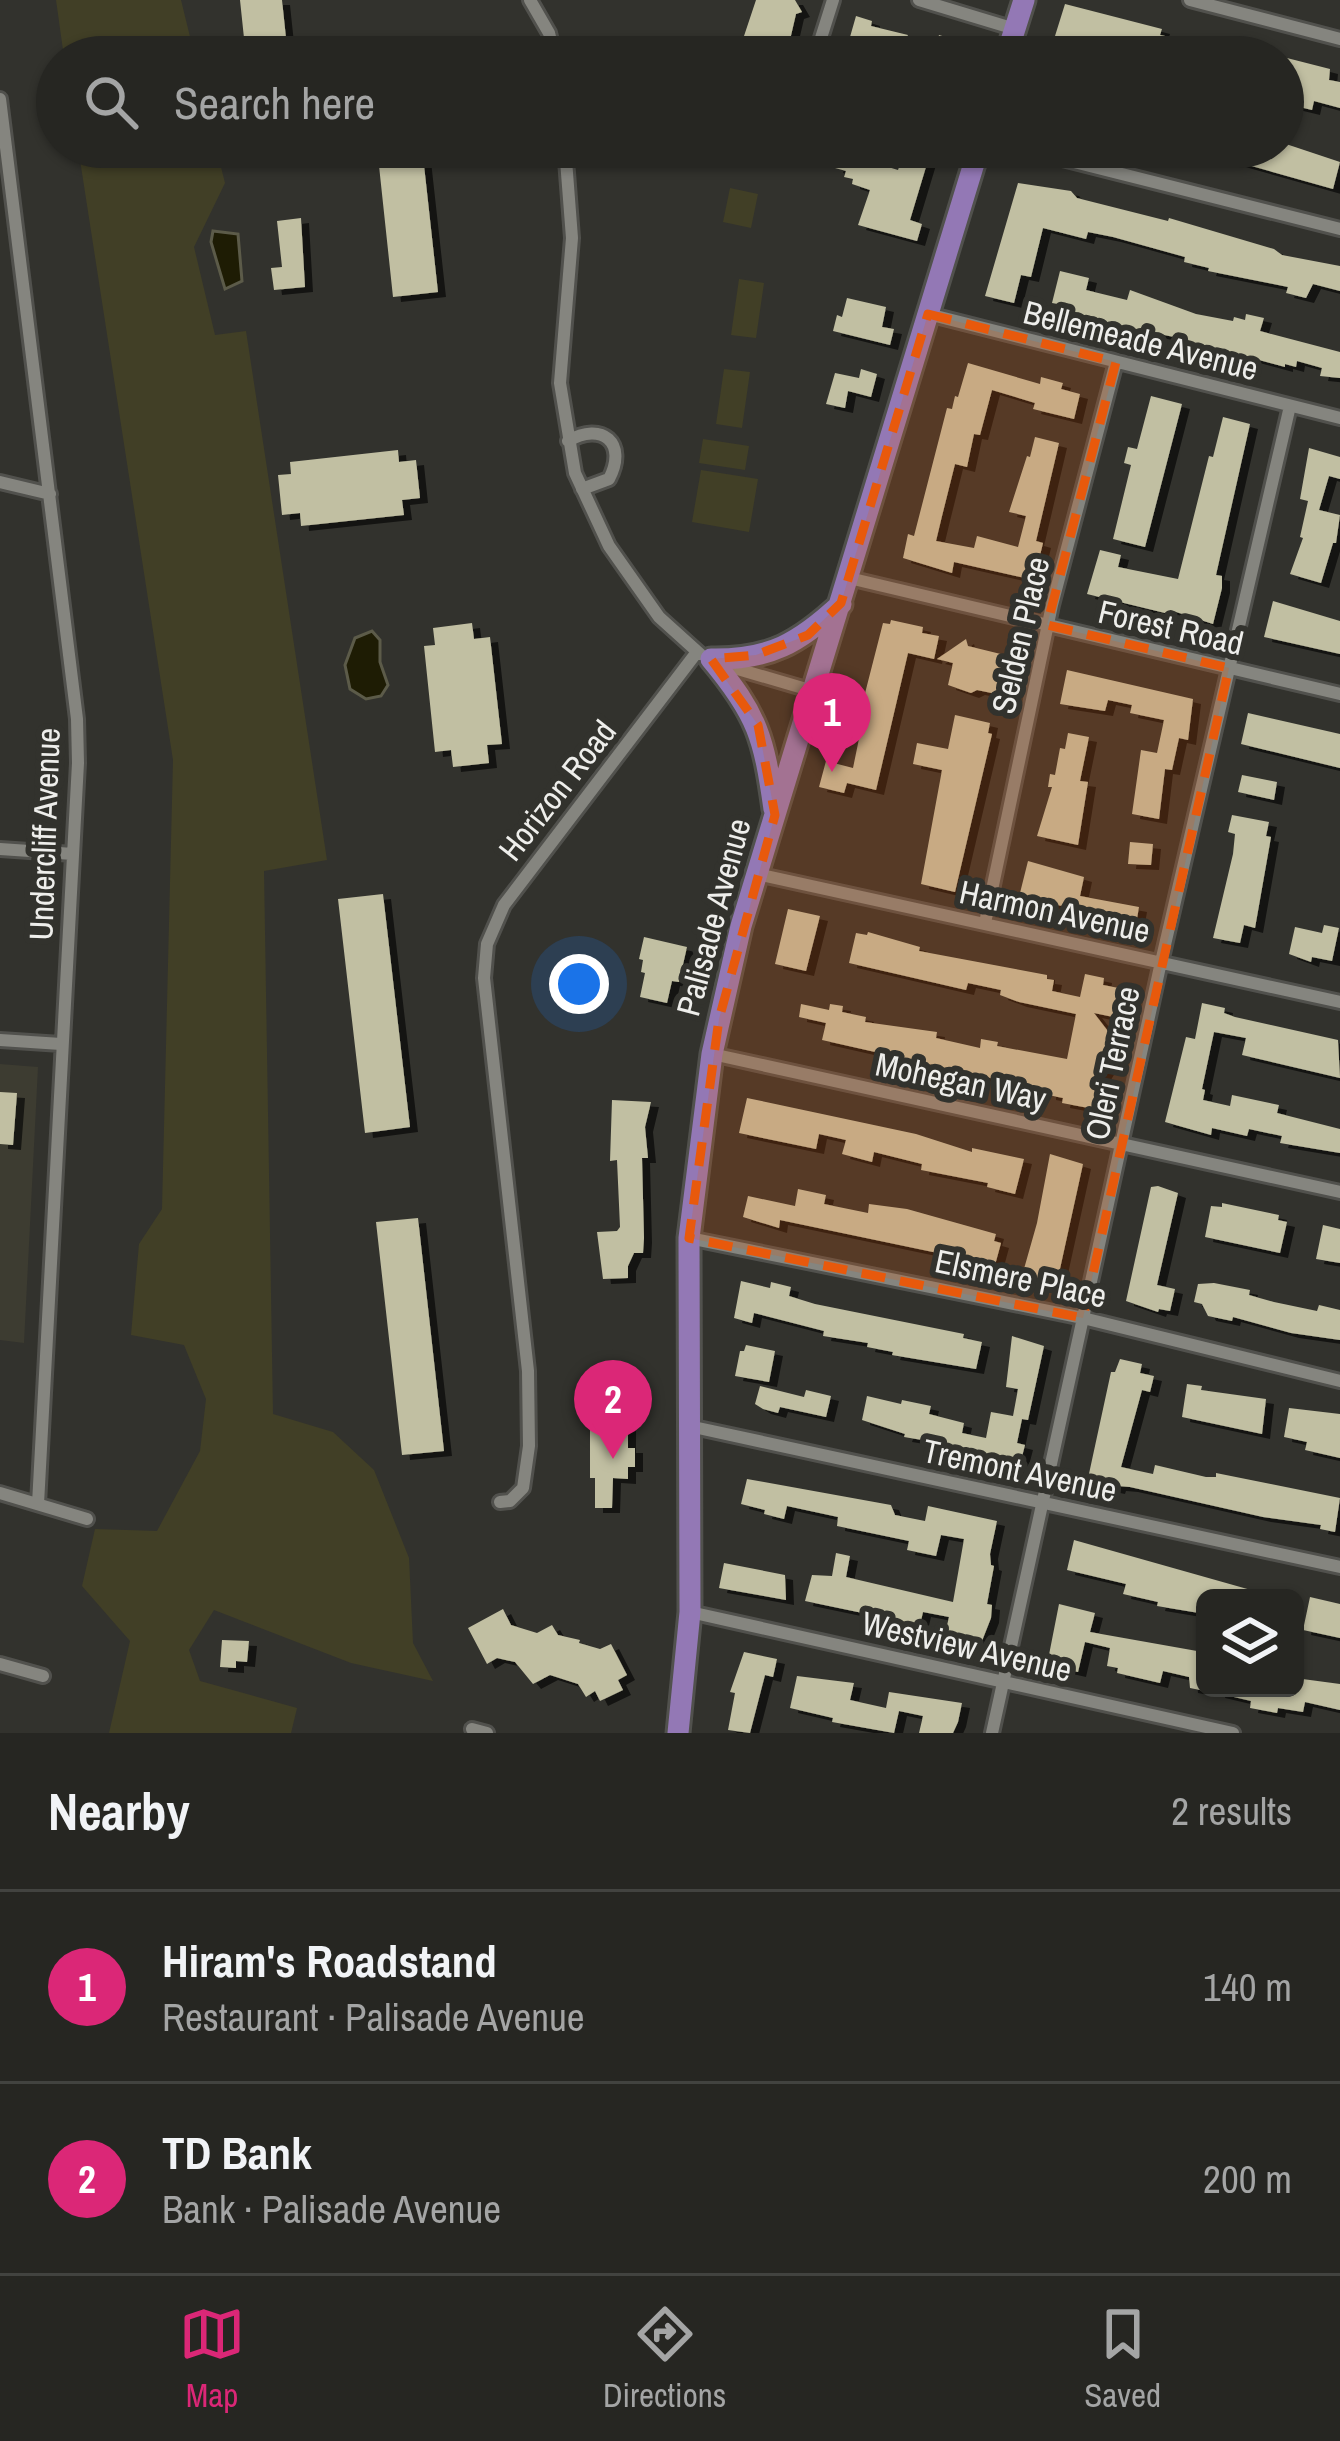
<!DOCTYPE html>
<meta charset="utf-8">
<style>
body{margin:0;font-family:"Archivo Narrow",sans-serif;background:#2e2e2a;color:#f1f3f6}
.controls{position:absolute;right:36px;bottom:36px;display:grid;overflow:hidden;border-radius:18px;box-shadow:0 3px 9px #0004}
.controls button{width:108px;height:108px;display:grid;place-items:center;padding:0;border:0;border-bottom:3px solid #424340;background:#262622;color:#f1f3f6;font:60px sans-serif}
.you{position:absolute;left:579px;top:984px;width:42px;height:42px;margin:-30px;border:9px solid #fff;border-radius:50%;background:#1a73e8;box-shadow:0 0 0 18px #1a73e833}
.badge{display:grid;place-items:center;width:78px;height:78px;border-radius:50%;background:#db2777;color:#fff;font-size:39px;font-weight:700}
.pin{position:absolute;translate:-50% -99px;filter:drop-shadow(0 3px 6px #0008)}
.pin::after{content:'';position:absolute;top:63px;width:42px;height:36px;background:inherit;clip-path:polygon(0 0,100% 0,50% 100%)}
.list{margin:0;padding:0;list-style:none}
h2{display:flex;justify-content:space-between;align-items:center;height:156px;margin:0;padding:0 48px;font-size:51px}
h2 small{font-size:39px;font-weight:400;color:#a4a5a5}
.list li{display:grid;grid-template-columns:78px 1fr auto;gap:36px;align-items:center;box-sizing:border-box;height:192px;padding:0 48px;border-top:3px solid #424340}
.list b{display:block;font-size:45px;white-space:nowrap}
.list p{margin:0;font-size:39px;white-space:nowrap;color:#a4a5a5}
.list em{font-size:39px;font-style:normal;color:#a4a5a5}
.icon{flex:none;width:66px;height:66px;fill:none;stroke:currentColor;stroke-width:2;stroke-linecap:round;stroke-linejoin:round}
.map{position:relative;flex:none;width:1340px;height:1733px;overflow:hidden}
.search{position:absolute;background:#262622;box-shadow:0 3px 9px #0004;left:36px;right:36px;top:36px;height:132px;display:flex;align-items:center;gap:30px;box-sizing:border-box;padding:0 42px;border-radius:66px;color:#a4a5a5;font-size:45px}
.sheet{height:540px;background:#262622}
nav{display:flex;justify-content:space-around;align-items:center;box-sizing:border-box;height:168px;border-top:3px solid #424340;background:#262622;font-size:33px;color:#a4a5a5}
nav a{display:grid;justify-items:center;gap:6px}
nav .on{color:#db2777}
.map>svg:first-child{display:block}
.built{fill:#3d3c31}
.green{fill:#413f26}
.water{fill:#1e1c04;stroke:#5c5b49;stroke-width:3}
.building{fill:#c1bfa2;filter:url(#shadow)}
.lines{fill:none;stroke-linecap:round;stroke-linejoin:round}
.street-casing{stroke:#51514d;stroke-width:18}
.primary-casing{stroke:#51514d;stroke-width:27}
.street{stroke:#85857f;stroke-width:12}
.primary{stroke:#9378b5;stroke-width:21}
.marked{fill:#e8590c;fill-opacity:0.2;stroke:#e8590c;stroke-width:9;stroke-dasharray:24 15;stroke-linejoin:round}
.labels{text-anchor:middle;stroke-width:12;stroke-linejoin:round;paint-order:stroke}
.street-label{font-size:33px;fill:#eeeeeb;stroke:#32322d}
</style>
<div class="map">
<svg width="1340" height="1733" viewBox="0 0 1340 1733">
<defs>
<filter id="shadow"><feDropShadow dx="8" dy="5" stdDeviation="0" flood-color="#0009"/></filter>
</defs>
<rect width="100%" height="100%" fill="#32322d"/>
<path class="built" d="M0 1064 38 1067 24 1343 0 1340Z"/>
<path class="green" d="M56 0H181L195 57H64Z
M78 147H216L225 183 194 247 215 335 246 331 327 860 264 871 273 1414 333 1432 374 1470 409 1558 413 1643 433 1681 351 1663 214 1610 189 1650 200 1681 297 1708 291 1733H109L130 1641 82 1586 95 1529 157 1531 200 1451 206 1399 184 1345 131 1335 139 1244 162 1209 173 760Z
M730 188 758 194 751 228 723 222Z
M739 279 764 283 756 338 731 335Z
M724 369 750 372 742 428 716 424Z
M703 439 749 446 745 470 699 463Z
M701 470 758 479 749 532 692 522Z"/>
<path class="water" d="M213 231 238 234 242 281 225 289 211 242Z
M372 631 380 640V662L388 685 381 696 366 699 350 689 345 665 355 638Z"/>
<path class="building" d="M240 0H282L288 57H246Z
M756 0H795L802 12 796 14 786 57H737Z
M1065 4 1162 29 1160 35 1215 46 1213 57H1149L1055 36Z
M856 16 872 21 871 26 908 35 906 39 935 48 939 35 965 43 960 57H876L878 52 848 44Z
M1283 57 1330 69 1329 80 1340 82V108L1314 101 1312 110 1283 103Z
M1283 143 1340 162 1333 189 1202 152 1203 147H1283Z
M377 147H422L438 292 393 297Z
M906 147H932L910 220 922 224 917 241 858 225 870 190 852 184 853 179 844 177 846 171 835 168 839 152 898 170Z
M1018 183 1071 191 1077 198 1168 221 1169 218 1274 249 1282 255 1340 266V291L1313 284 1306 298 1286 293 1288 287 1208 271 1209 268 1184 262 1185 257 1113 237 1088 232 1086 239 1043 228 1031 277 1021 275 1014 303 985 296Z
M301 218 305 287 274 290 271 268 282 267 277 221Z
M1060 271 1089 278 1086 290 1127 300 1130 290 1196 314 1233 321 1234 317 1245 320 1246 314 1264 318 1260 331 1340 352V378L1320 376 1322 368 1297 361 1296 367 1285 364V367L1174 337 1086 319 1087 316 1062 310 1063 305 1052 303Z
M847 298 886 307 882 327 894 329 890 345 833 331 837 315 842 317Z
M968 363 1040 384 1041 377 1063 383 1061 389 1080 394 1074 419 1033 409 1035 403 992 390 980 435 974 434 967 467 955 464 942 516 936 541 974 548 977 536 1018 547 1026 516 1009 512 1027 456 1030 457 1035 437 1059 443 1036 541 1043 543 1034 580 954 562 952 573 903 558 908 534 914 536 947 408 952 409 955 396 958 397Z
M861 369 877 374 871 397 848 391 845 408 826 404 835 373 859 378Z
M1151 396 1182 404 1145 547 1113 539 1131 465 1124 463 1128 447 1137 449Z
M1223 417 1250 424 1216 575 1222 576V588L1213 624 1170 610 1169 614 1087 594 1100 550 1121 555 1118 567 1178 579 1209 456 1213 457Z
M1309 448 1340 457V479L1329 476 1319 510 1340 515 1336 543H1333L1321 583 1290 574 1303 538 1300 537 1308 501 1300 499Z
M398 450 399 462 416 460 420 498 402 500 404 515 301 526 300 513 282 515 278 475 291 474 290 462Z
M1273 601 1340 621V654L1264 637Z
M891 620 923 627 922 633 939 636 934 659 908 653 876 790 847 783 844 793 819 787 826 761 853 768 862 724 855 723 859 704 862 705 883 623 890 624Z
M472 623 474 639 490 637 502 744 487 745 489 763 453 767 451 750 435 752 424 646 435 645 433 628Z
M966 639 968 646 1013 657 1011 697 977 690 971 693 948 685 953 663 937 659Z
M1067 670 1193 699 1188 740 1179 738 1172 770 1165 769 1159 819 1132 814 1141 750 1157 753 1164 720 1130 713 1132 705 1108 700 1105 711 1060 704Z
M1248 713 1340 734V768L1241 744Z
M955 715 990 723 988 733 992 734 955 892 921 884 942 770 913 764 917 743 948 749Z
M1068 733 1089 737 1080 781 1088 782 1078 845 1037 836 1052 787H1048L1050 774 1055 775 1060 748 1065 749Z
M1242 775 1277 782 1274 800 1238 792Z
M1232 815 1269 822 1266 836 1271 837 1255 928 1244 925 1240 943 1213 938 1233 854 1235 834 1228 832Z
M1130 842 1153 844 1151 865 1128 864Z
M1028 861 1084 877 1080 896 1139 907 1135 930 1101 926 1085 916 1086 911 1019 897Z
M383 894 410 1127 365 1133 338 899Z
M788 909 820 916 806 971 775 964Z
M1324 925 1339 928 1332 961 1312 957 1311 962 1289 954 1295 927 1322 933Z
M868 932 920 947 919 951 1047 975V979L1054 980 1052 991 1080 997 1085 974 1104 978 1103 985 1124 989 1118 1018 1094 1013 1114 1039 1112 1060 1101 1078 1094 1109 1062 1103 1063 1098 1048 1095V1091L822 1040 826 1023 799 1017 801 1004 829 1010 830 1004 843 1006 842 1012 866 1017 865 1022 937 1032 936 1038 980 1048 981 1039 998 1042 997 1046 1067 1059 1076 1014 1019 1002 1000 995 1001 990 968 983 966 990 849 963 856 933 867 935Z
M644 937 687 947 679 982 672 981 667 1003 640 997 645 973 641 972 643 960 639 959Z
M1202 1003 1225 1008 1224 1013 1235 1017 1338 1040 1340 1078 1242 1055 1246 1038 1214 1032 1202 1089 1205 1090 1203 1100 1230 1106 1232 1095 1279 1105 1277 1113 1340 1129V1153L1280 1143 1282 1136 1249 1129 1247 1136 1212 1128 1211 1135 1165 1122 1186 1037 1195 1039Z
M0 1092 17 1093 13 1145 0 1144Z
M747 1098 916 1134 972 1152V1148L1024 1159 1015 1194 987 1187 988 1183 921 1170 922 1164 874 1152 872 1162 842 1154 846 1140 819 1134 816 1149 739 1133Z
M612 1100 651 1102 645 1127 648 1158H642L644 1238 643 1253H634L628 1266V1278L603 1279 597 1232 617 1231 620 1227 617 1160 610 1161Z
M1050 1154 1083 1164 1056 1287 1020 1283 1037 1223Z
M1158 1186 1178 1193 1157 1285 1175 1289 1170 1311 1159 1309 1158 1312 1126 1301 1151 1187Z
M798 1189 826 1195 824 1204 868 1213 869 1204 907 1209 996 1234 994 1241 1001 1243 995 1265 780 1220 779 1228 743 1217 748 1196 795 1206Z
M1222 1203 1279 1215 1278 1220 1287 1222 1280 1253 1205 1237 1211 1206 1222 1207Z
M418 1218 444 1451 402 1455 376 1222Z
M1323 1225 1340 1229V1263L1316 1259Z
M741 1281 770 1288 771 1282 791 1287 789 1296 815 1304 964 1334 963 1338 982 1342 976 1369 892 1355 893 1352 867 1347 868 1343 823 1336 824 1331 754 1313 752 1323 734 1318Z
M1214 1283 1250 1290 1249 1295 1274 1302 1317 1311 1319 1305 1340 1310V1340L1291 1333 1233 1317 1232 1321 1208 1316 1202 1304 1194 1302 1198 1284Z
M1012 1336 1044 1346 1028 1420 1022 1419 1017 1443 1025 1445 1018 1472 976 1463 977 1457 946 1451 947 1444 904 1437 905 1434 862 1420 867 1396 901 1404 902 1400 931 1406 929 1414 964 1423 962 1433 986 1438 991 1412 1013 1416 1018 1389 1006 1387Z
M746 1345 775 1351 769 1382 735 1376 740 1351H744Z
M1120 1359 1142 1364 1140 1373 1154 1376 1150 1392 1142 1390 1121 1467 1153 1474 1155 1465 1206 1477H1216V1473L1340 1498 1335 1532 1320 1529 1321 1525 1263 1517 1130 1487 1118 1486 1117 1489 1087 1483 1111 1372H1115Z
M1187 1384 1202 1386 1201 1390 1266 1399 1262 1434 1182 1417Z
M760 1386 804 1397 806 1390 831 1396 826 1417 780 1407 778 1413 763 1409 755 1404Z
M1289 1408 1340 1414V1458L1305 1450 1307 1442 1284 1437Z
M606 1423 628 1425V1448H635V1467H628V1479L613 1478 612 1508H595V1478H590V1428H606Z
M747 1479 891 1505 895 1515 925 1521 928 1506 997 1521 990 1554 991 1565 994 1566 987 1604 992 1605 991 1618 980 1646 944 1638 949 1617 923 1612 920 1625 805 1601 812 1575 832 1576 836 1553 850 1556 846 1577 953 1602 964 1539 941 1535 936 1556 907 1550 909 1541 837 1526 838 1517 787 1506 784 1519 764 1514 765 1510 741 1504Z
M1074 1540 1258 1592V1598H1205V1614L1157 1606 1158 1602 1123 1594 1126 1584 1067 1570Z
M724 1563 785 1575 786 1600 719 1588Z
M1310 1597 1340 1604V1638L1303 1630Z
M1059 1604 1095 1613 1090 1632 1197 1651 1196 1656 1205 1658V1691L1190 1688 1189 1677 1163 1671 1160 1683 1117 1673 1118 1668 1107 1666 1110 1648 1085 1642 1078 1672 1047 1665Z
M503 1609 511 1625 537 1633 552 1625 558 1635 580 1640 579 1643 600 1649 611 1644 627 1675 618 1680 623 1690 600 1701 595 1691 586 1697 578 1684 550 1675 533 1684 515 1662 497 1658 487 1664 468 1628Z
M222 1640 249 1641 247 1662 236 1661V1668L220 1667Z
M744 1652 777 1659 773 1677 765 1675 750 1733 728 1730 735 1693 730 1692Z
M797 1676 854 1683 850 1700 886 1708 889 1692 962 1703 958 1722 953 1733H919L923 1716 899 1711 894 1733 832 1722 833 1718 790 1708Z
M1295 1678 1340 1684V1710L1305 1702 1303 1712 1278 1708 1277 1713 1250 1708 1251 1701 1217 1693 1218 1688H1295Z"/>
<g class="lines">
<defs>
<path id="street" d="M530 0 549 33 555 57
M919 0 1015 29
M1190 0 1340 39
M815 57 833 0
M0 99 77 719 78 763 38 1504
M565 147 572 238 560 383 575 473 609 546 659 617 700 654
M1015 147 1340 229
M928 314 1340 418
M568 441C602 421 628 443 609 479L582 489
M0 482 50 494
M849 578 1340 694
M724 665 813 691
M0 849 73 854
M757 874 1340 1002
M985 923 1052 605 1116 362
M0 1040 61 1044
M712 1054 1340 1192
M689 1238 1083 1318 1340 1381
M689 1426 1340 1567
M0 1493 87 1519
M500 1502 510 1501 523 1488 529 1446 528 1371 484 978 487 944 504 905 697 652
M690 1612 1233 1733
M0 1664 43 1676
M472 1729 487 1733
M992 1733 1161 962 1290 406"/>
<path id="primary" d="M1006 57 1024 0
M711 659C758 715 764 738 774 809
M711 659C770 660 799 643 841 604
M678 1733 690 1612 689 1238 712 1054 741 926 979 147"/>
</defs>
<use href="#street" class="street-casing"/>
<use href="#primary" class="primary-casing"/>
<use href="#street" class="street"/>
<use href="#primary" class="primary"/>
</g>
<path class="marked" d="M928 314 1116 362 1047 625 1229 668 1083 1318 689 1238 719 1019 775 815 758 725 711 659 756 655 808 635 841 603Z"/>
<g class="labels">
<g class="street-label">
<text transform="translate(1141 340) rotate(14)" y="12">Bellemeade Avenue</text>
<text transform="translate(1171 627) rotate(13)" y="12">Forest Road</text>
<text transform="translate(1020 635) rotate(-77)" y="12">Selden Place</text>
<text transform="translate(557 790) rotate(-52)" y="12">Horizon Road</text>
<text transform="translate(44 834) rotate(-88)" y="12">Undercliff Avenue</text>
<text transform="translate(1055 911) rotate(12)" y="12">Harmon Avenue</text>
<text transform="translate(713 917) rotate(-75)" y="12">Palisade Avenue</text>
<text transform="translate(1112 1063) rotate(-78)" y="12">Oleri Terrace</text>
<text transform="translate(961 1081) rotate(12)" y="12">Mohegan Way</text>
<text transform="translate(1021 1278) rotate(12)" y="12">Elsmere Place</text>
<text transform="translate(1020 1470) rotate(12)" y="12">Tremont Avenue</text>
<text transform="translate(967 1646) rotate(13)" y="12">Westview Avenue</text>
</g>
</g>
</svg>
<div class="controls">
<button><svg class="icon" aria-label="layers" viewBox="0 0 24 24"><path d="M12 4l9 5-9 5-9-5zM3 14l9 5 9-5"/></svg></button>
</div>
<div class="you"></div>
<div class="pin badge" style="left:832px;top:772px">1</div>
<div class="pin badge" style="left:613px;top:1459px">2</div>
<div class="search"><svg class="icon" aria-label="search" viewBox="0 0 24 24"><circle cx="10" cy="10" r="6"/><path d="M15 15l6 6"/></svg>Search here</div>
</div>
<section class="sheet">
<h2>Nearby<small>2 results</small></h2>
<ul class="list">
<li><span class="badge">1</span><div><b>Hiram's Roadstand</b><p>Restaurant · Palisade Avenue</p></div><em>140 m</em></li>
<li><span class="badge">2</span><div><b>TD Bank</b><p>Bank · Palisade Avenue</p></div><em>200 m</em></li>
</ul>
</section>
<nav>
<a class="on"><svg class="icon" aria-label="map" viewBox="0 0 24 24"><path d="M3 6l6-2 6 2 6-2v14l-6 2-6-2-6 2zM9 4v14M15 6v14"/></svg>Map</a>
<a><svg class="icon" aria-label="directions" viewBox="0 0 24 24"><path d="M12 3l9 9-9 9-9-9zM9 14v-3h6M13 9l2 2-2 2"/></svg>Directions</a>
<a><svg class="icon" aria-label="saved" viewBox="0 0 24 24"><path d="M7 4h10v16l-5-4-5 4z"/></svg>Saved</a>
</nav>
